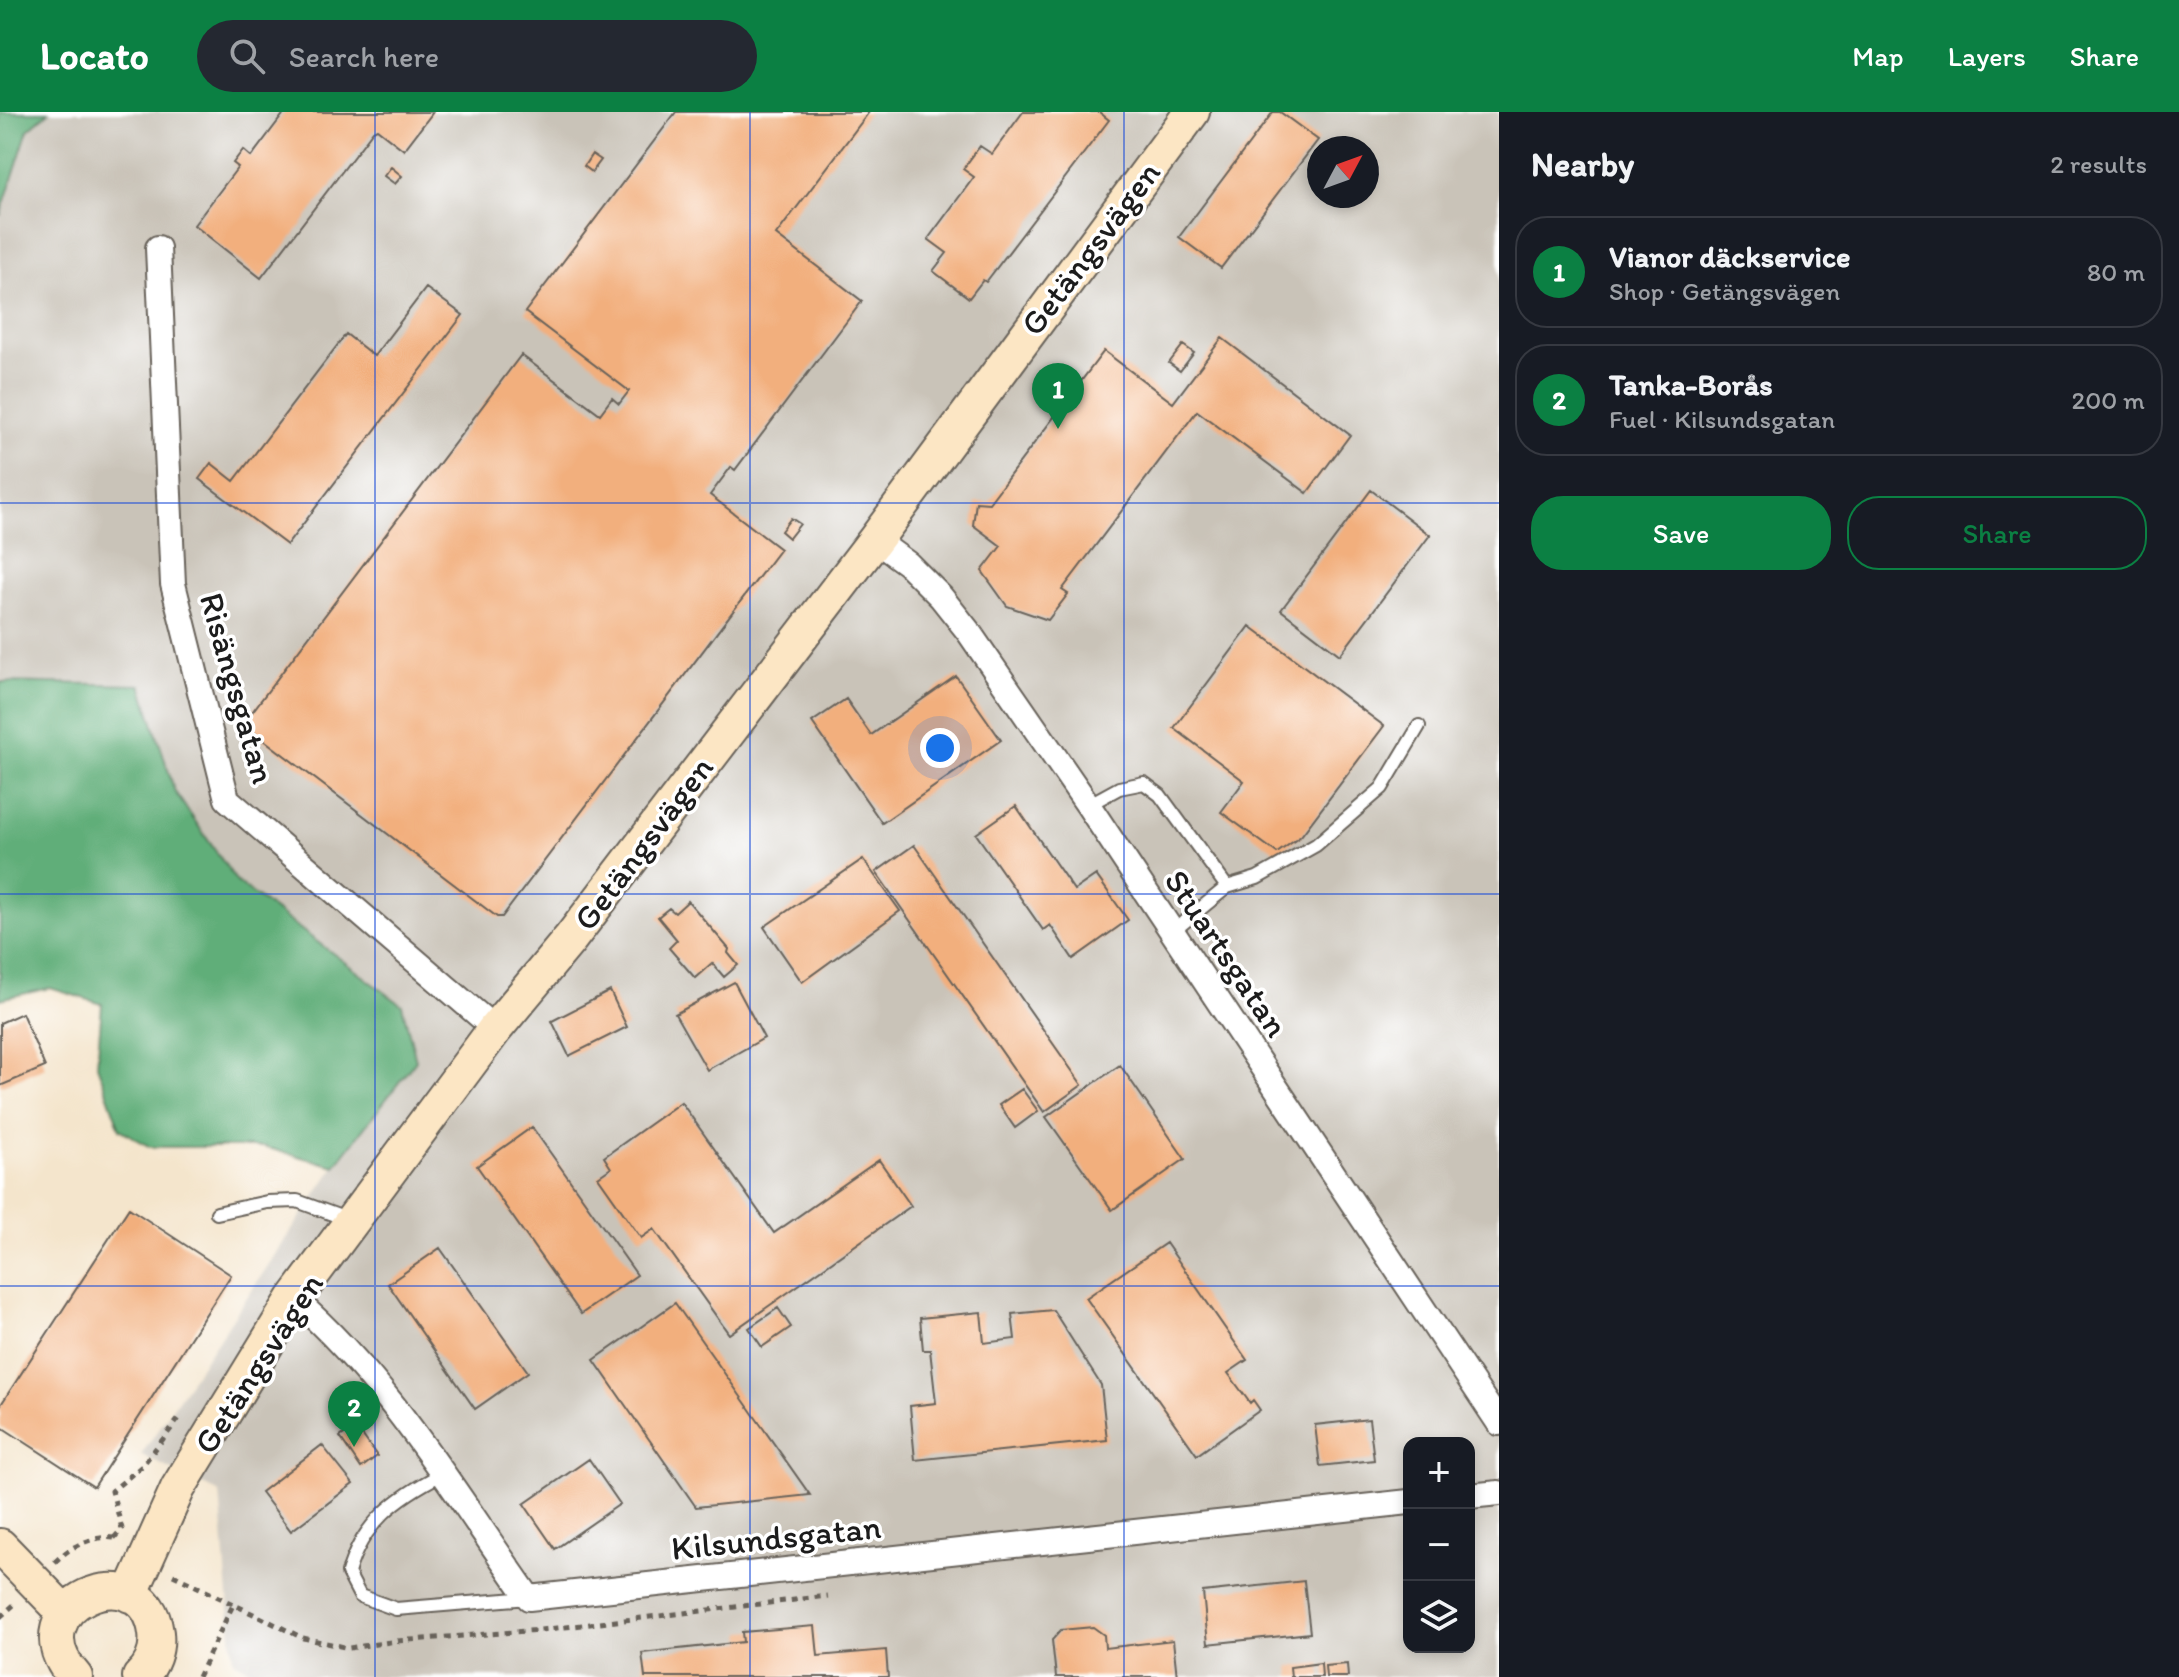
<!DOCTYPE html>
<meta charset="utf-8">
<style>
body{margin:0;font-family:Itim,sans-serif;background:#242831;color:#f1f3f6}
.controls{position:absolute;right:24px;bottom:24px;display:grid;overflow:hidden;border-radius:16px;box-shadow:0 4px 12px #0003}
.controls button{width:72px;height:72px;display:grid;place-items:center;padding:0;border:0;border-bottom:2px solid #363941;background:#171b24;color:#f1f3f6;font:40px sans-serif}
.compass{position:absolute;left:1307px;top:24px;width:72px;height:72px;border-radius:50%;background:#171b24;box-shadow:0 4px 12px #0003;rotate:49deg}
.you{position:absolute;left:940px;top:636px;width:28px;height:28px;margin:-20px;border:6px solid #fff;border-radius:50%;background:#1a73e8;box-shadow:0 0 0 12px #1a73e833}
.badge{display:grid;place-items:center;width:52px;height:52px;border-radius:50%;background:#0b8043;color:#fff;font-size:26px;font-weight:700}
.pin{position:absolute;translate:-50% -66px;filter:drop-shadow(0 2px 4px #0008)}
.pin::after{content:'';position:absolute;top:42px;width:28px;height:24px;background:inherit;clip-path:polygon(0 0,100% 0,50% 100%)}
.list{margin:0;padding:0;list-style:none}
h2{display:flex;justify-content:space-between;align-items:center;height:104px;margin:0;padding:0 32px;font-size:34px}
h2 small{font-size:26px;font-weight:400;color:#9ea1a6}
.list li{display:grid;grid-template-columns:52px 1fr auto;gap:24px;align-items:center;box-sizing:border-box;height:112px;margin:0 16px 16px;padding:0 16px;border:2px solid #363941;border-radius:32px}
.list b{display:block;font-size:30px;white-space:nowrap}
.list p{margin:0;font-size:26px;white-space:nowrap;color:#9ea1a6}
.list em{font-size:26px;font-style:normal;color:#9ea1a6}
.actions{display:flex;gap:16px;padding:24px 32px}
.actions a{flex:1;padding:18px 0;border:2px solid #0b8043;border-radius:32px;text-align:center;font-size:28px;color:#0b8043}
.actions .main{background:#0b8043;color:#fff}
.icon{flex:none;width:44px;height:44px;fill:none;stroke:currentColor;stroke-width:2;stroke-linecap:round;stroke-linejoin:round}
.map{position:relative;flex:none;width:1499px;height:1565px;overflow:hidden}
header{display:flex;align-items:center;gap:48px;box-sizing:border-box;height:112px;padding:0 40px;background:#0b8043;color:#fff}
header strong{font-size:38px}
nav{display:flex;gap:44px;margin-inline-start:auto;font-size:28px}
.search{width:560px;height:72px;background:#242831;display:flex;align-items:center;gap:20px;box-sizing:border-box;padding:0 28px;border-radius:44px;color:#9ea1a6;font-size:30px}
main{display:flex}
aside{flex:1;background:#171b24}
.map>svg:first-child{display:block}
.industrial{fill:#c9c3b8;fill-rule:evenodd}
.forest{fill:#60ae79;stroke:#3e654a;stroke-width:2}
.building{fill:#f2af7d}
.lines{fill:none;stroke-linecap:round;stroke-linejoin:round}
.lane-casing{stroke:#68625a;stroke-width:16}
.street-casing{stroke:#68625a;stroke-width:28}
.secondary-casing{stroke:#68625a;stroke-width:38}
.path{stroke:#68625a;stroke-width:5;stroke-dasharray:6 6;stroke-linecap:butt}
.lane{stroke:#fff;stroke-width:12}
.street{stroke:#fff;stroke-width:24}
.secondary{stroke:#fce6c4;stroke-width:34}
.grid{fill:none;stroke:#1d4ed8;stroke-width:2;stroke-opacity:0.55}
.labels{text-anchor:middle;stroke-width:7;stroke-linejoin:round;paint-order:stroke}
.street-label{font-size:34px;fill:#1c1c1c;stroke:#fff}
</style>
<header>
<strong>Locato</strong>
<div class="search"><svg class="icon" aria-label="search" viewBox="0 0 24 24"><circle cx="10" cy="10" r="6"/><path d="M15 15l6 6"/></svg>Search here</div>
<nav><a>Map</a><a>Layers</a><a>Share</a></nav>
</header>
<main>
<div class="map">
<svg width="1499" height="1565" viewBox="0 0 1499 1565">
<rect width="100%" height="100%" fill="#fff"/>
<filter id="ink" filterUnits="userSpaceOnUse"><feTurbulence type="fractalNoise" baseFrequency=".0125" numOctaves="2"/><feDisplacementMap in="SourceGraphic" scale="16" xChannelSelector="R" yChannelSelector="G"/><feConvolveMatrix kernelMatrix="1 2 1 2 8 2 1 2 1" color-interpolation-filters="sRGB"/></filter>
<filter id="wash" filterUnits="userSpaceOnUse"><feTurbulence type="fractalNoise" baseFrequency=".006" numOctaves="4" result="noise"/><feDisplacementMap in="SourceGraphic" scale="32" xChannelSelector="R" yChannelSelector="G"/><feGaussianBlur stdDeviation="1.8" result="paint"/><feColorMatrix in="noise" values="0 0 0 0 0 0 0 0 0 0 0 0 0 0 0 0 0 1.4 0 .05"/><feComposite in="paint" operator="in"/></filter>
<g filter="url(#wash)">
<rect width="100%" height="100%" fill="#f4e5cc"/>
<path class="industrial" d="M49 0H1499V1565H263L233 1548 220 1381 141 1343 335 1054 416 948 402 892 237 770 175 680 141 573 0 570V104L28 18ZM1319 36H1367V84H1319ZM1409 1331H1469V1535H1409Z"/>
<path class="forest" d="M0 0H49L28 18 0 104Z
M0 570 141 573 175 680 237 770 402 893 416 948 335 1054 264 1035H150L120 1017 97 953 102 892 50 876 0 887Z"/>
<g id="blocks">
<path class="building" d="M285 0H433L404 38 377 17 373 19 261 166 194 113 238 55 233 51 243 38 251 45Z
M676 0H869L776 123 862 189 735 358 731 355 710 383 780 437 502 805H497L243 612 521 243 600 302 612 286 619 292 629 279 525 200Z
M1023 0H1099L1109 8 986 170 983 168 969 186 933 159 947 141 928 127 974 65 963 57 980 34 992 42Z
M1273 0H1280L1318 28 1221 156 1179 125Z
M592 42 601 48 592 60 584 54Z
M391 55 402 64 395 72 384 64Z
M426 176 463 203 287 433 199 367 211 351 234 369 346 222 374 244Z
M1222 226 1350 323 1307 381 1197 299 1062 478 1068 482 1048 508 1007 494 982 459 1001 434 973 413 976 390 989 391 1104 239 1173 291Z
M1183 233 1194 241 1180 259 1169 251Z
M1371 378 1430 423 1340 543 1281 498Z
M791 406 800 412 789 426 781 419Z
M1250 514 1384 614 1301 724 1277 741 1221 700 1244 669 1174 616Z
M956 564 1001 628 882 711 812 610 846 587 871 623Z
M1016 694 1074 778 1096 763 1128 808 1073 847 1050 813 1043 818 976 722Z
M914 733 1082 973 1044 1000 876 760Z
M863 747 900 799 802 870 764 815Z
M688 789 729 837 728 841 738 853 724 865 712 851 695 866 669 836 677 828 658 805 669 796 675 801Z
M734 870 764 926 707 958 675 902Z
M610 879 627 915 569 944 552 909Z
M22 901 45 955 0 974V911Z
M1120 953 1185 1047 1112 1098 1046 1005Z
M1022 977 1038 999 1015 1016 999 993Z
M681 990 774 1121 879 1048 911 1094 729 1222 654 1117 641 1126 598 1065 611 1056 604 1045Z
M532 1015 637 1163 581 1202 477 1054Z
M129 1096 231 1163 94 1375 0 1314V1294Z
M1166 1131 1247 1248 1228 1261 1250 1291 1253 1288 1260 1298 1197 1343 1086 1186Z
M440 1136 528 1260 475 1297 388 1172Z
M675 1191 810 1383 696 1395 594 1248Z
M778 1196 791 1215 762 1235 749 1216Z
M1053 1198 1101 1273 1107 1328 915 1348 910 1294 936 1291 930 1238H923L920 1206 981 1200 984 1231 1015 1227 1012 1202Z
M1369 1307 1374 1348 1320 1354 1315 1313Z
M356 1314 377 1344 361 1356 340 1325Z
M322 1333 353 1372 291 1419 261 1380Z
M589 1347 620 1392 555 1437 524 1392Z
M1304 1469 1310 1521 1208 1532 1203 1480Z
M815 1514 818 1544 886 1538 888 1565H645L642 1541 743 1530 742 1520Z
M1093 1515 1104 1523 1105 1536 1173 1528 1177 1565H1056L1052 1528 1061 1518Z
M1321 1551 1322 1565H1291L1290 1555Z
M1347 1552 1348 1565H1326L1325 1554Z"/>
</g>
</g>
<g filter="url(#ink)">
<use href="#blocks" fill-opacity="0" stroke="#68625a" stroke-width="2"/>
<g class="lines">
<defs>
<path id="lane" d="M1088 693 1119 676 1144 671 1160 683 1227 775 1172 820
M1227 775 1257 766 1316 733 1382 676 1419 614
M217 1101 267 1090 297 1089 349 1108
M442 1362C397 1385 362 1411 348 1461L360 1484 396 1497 529 1486"/>
<path id="street" d="M158 136 173 472 227 687 495 917
M875 428 908 452 941 485 968 519 1088 693 1499 1311
M294 1187C390 1270 456 1383 529 1486L1409 1390
M1469 1384 1499 1381"/>
<path id="secondary" d="M0 1434 65 1501
M130 1483 178 1376 294 1187 495 917 570 827 875 428 1192 0
M75 1565C9 1494 145 1436 156 1521 158 1538 152 1554 140 1565"/>
</defs>
<use href="#lane" class="lane-casing"/>
<use href="#street" class="street-casing"/>
<use href="#secondary" class="secondary-casing"/>
<path class="path" d="M114 1426 122 1417 112 1379 142 1354 181 1304
M55 1450C69 1435 93 1423 114 1426
M173 1463 303 1526 349 1536 397 1529 540 1518 828 1484
M0 1505 15 1492
M198 1565 233 1493"/>
<use href="#lane" class="lane"/>
<use href="#street" class="street"/>
<use href="#secondary" class="secondary"/>
</g>
</g>
<path class="grid" d="M375 0V1565M750 0V1565M1124 0V1565M0 391H1499M0 782H1499M0 1174H1499"/>
<g class="labels">
<g class="street-label">
<text transform="translate(1090 136) rotate(-53)" y="12">Getängsvägen</text>
<text transform="translate(238 576) rotate(74)" y="12">Risängsgatan</text>
<text transform="translate(643 731) rotate(-53)" y="12">Getängsvägen</text>
<text transform="translate(1227 841) rotate(56)" y="12">Stuartsgatan</text>
<text transform="translate(258 1251) rotate(-57)" y="12">Getängsvägen</text>
<text transform="translate(776 1425) rotate(-6)" y="12">Kilsundsgatan</text>
</g>
</g>
</svg>
<div class="controls">
<button>+</button>
<button>−</button>
<button><svg class="icon" aria-label="layers" viewBox="0 0 24 24"><path d="M12 4l9 5-9 5-9-5zM3 14l9 5 9-5"/></svg></button>
</div>
<svg class="compass" viewBox="-18 -18 36 36"><path d="M0-13l5 13h-10z" fill="#e53935"/><path d="M0 13l5-13h-10z" fill="#9ea1a6"/></svg>
<div class="you"></div>
<div class="pin badge" style="left:1058px;top:317px">1</div>
<div class="pin badge" style="left:354px;top:1335px">2</div>
</div>
<aside>
<h2>Nearby<small>2 results</small></h2>
<ul class="list">
<li><span class="badge">1</span><div><b>Vianor däckservice</b><p>Shop · Getängsvägen</p></div><em>80 m</em></li>
<li><span class="badge">2</span><div><b>Tanka-Borås</b><p>Fuel · Kilsundsgatan</p></div><em>200 m</em></li>
</ul>
<div class="actions"><a class="main">Save</a><a>Share</a></div>
</aside>
</main>
